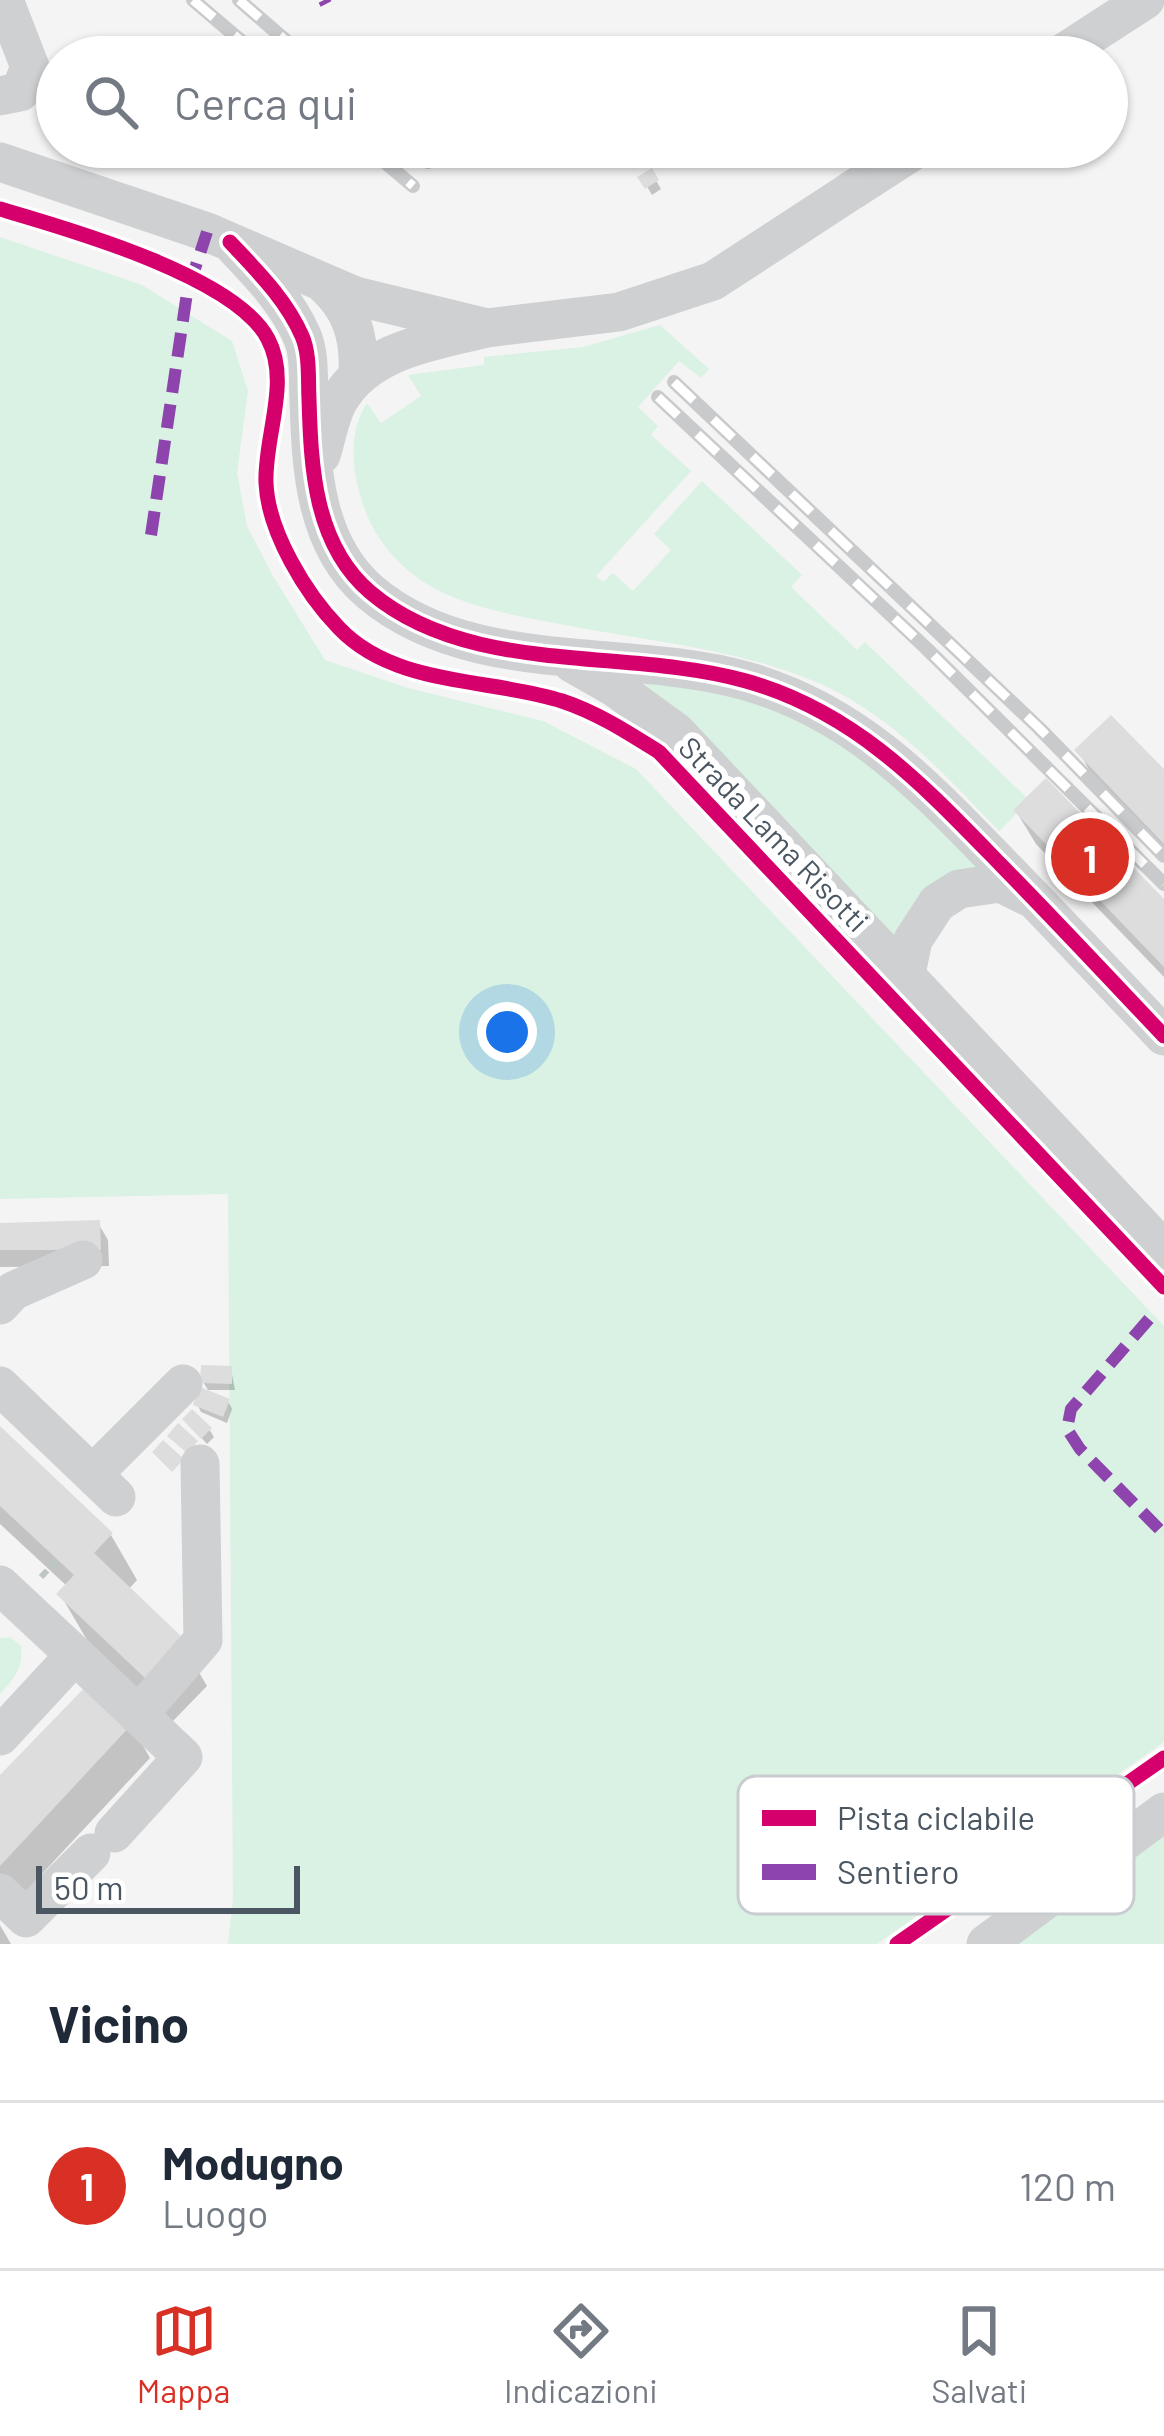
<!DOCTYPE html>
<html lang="it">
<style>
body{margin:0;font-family:Barlow,sans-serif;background:#f6f6f7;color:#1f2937}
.scale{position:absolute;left:36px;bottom:30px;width:264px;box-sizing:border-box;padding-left:12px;border:6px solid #4a5661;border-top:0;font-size:33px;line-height:42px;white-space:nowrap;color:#4a5661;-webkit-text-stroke:9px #fff;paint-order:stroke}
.you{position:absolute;left:507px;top:1032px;width:42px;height:42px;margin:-30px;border:9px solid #fff;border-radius:50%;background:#1a73e8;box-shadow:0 0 0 18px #1a73e833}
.badge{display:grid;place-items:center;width:78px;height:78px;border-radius:50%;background:#d93025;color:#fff;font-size:39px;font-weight:700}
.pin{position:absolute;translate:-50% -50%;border:6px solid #fff;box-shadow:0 3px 12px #0006}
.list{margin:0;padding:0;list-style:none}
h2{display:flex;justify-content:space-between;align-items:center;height:156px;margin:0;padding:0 48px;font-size:51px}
h2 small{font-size:39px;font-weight:400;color:#747a83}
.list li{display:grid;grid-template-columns:78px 1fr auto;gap:36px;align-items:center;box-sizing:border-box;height:168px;padding:0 48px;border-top:3px solid #e0e1e3}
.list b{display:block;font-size:45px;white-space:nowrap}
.list p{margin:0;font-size:39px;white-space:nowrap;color:#747a83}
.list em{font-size:39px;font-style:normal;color:#747a83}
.icon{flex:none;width:66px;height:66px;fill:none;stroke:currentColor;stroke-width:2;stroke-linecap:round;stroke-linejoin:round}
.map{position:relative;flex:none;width:1164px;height:1944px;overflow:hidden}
.search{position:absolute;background:#fff;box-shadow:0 3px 9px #0004;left:36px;right:36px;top:36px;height:132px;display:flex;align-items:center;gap:30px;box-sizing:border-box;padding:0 42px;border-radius:66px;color:#747a83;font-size:45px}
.sheet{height:324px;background:#fff}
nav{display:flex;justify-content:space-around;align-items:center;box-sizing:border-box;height:168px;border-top:3px solid #e0e1e3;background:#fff;font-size:33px;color:#747a83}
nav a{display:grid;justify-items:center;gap:6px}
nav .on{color:#d93025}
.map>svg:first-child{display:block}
.grass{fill:#d9f2e3}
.shadow{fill:#0003}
.building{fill:#ddddde}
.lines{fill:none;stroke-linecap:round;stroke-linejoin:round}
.path{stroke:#bcc7c4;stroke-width:6;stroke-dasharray:9 6;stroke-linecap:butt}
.minor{stroke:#ced0d2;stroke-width:39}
.rail-casing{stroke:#c9cacc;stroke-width:14}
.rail{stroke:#fff;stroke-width:9;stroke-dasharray:27;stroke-linecap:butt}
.minor-bridge{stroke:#ced0d2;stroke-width:39}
.quiet{stroke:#8e44ad;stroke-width:12;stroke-dasharray:24 12;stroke-linecap:butt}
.cycleway-casing{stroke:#fff;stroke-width:22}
.cycleway{stroke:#d6006c;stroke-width:15}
.labels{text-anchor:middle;stroke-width:12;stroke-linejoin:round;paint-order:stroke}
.street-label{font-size:30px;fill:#4a5661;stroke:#fff}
.key{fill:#fff;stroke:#c9ccd0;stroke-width:3}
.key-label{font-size:33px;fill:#4a5661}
</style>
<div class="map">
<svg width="1164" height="1944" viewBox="0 0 1164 1944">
<rect width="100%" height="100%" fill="#f4f4f4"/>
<path class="grass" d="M0 237 142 285 232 341 248 391 237 473 247 526 273 576 325 660 408 688 543 721 636 769 1164 1326V1742L877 1944H228L233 1899 228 1194 0 1199Z
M660 325 709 369 701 378 679 361 638 407 658 426 651 435 691 471 596 576 603 582 613 573 633 591 671 550 654 534 702 481 802 575 791 587 857 650 865 642 1026 797 1013 810 1016 814 999 831C944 774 891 714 816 682 733 647 637 640 549 622 508 614 463 606 427 584 392 562 369 531 359 491 351 462 350 428 367 403L381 423 421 396 408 375 484 365V357L583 347Z
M642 677 759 702 849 743 979 864 896 946 639 686Z
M10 1637 21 1646C24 1668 14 1678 0 1694V1638Z
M1164 1813V1944H995Z"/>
<path class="shadow" d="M651 172 661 189 652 195 642 178Z
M1078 750 1164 774V854L1097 784Z
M1016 811 1164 903V977L1036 844Z
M98 1223 108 1240 109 1266 0 1267V1226Z
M231 1369 235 1390H208L203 1382Z
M228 1401 232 1409 227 1423 201 1412 197 1404Z
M185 1420 209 1429 214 1437 207 1444Z
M0 1430 111 1535 137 1580 128 1590 180 1640 207 1686 172 1722 87 1640 60 1594 68 1587 0 1524Z
M131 1724 150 1758 0 1919V1780Z
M0 1925 11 1944H0Z"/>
<path class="building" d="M652 168 659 180 645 189 637 177Z
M1111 715 1164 769V844L1074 750Z
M1046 778 1164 899V967L1013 810Z
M100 1220 101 1250H0V1223Z
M201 1365 232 1366V1384L200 1383Z
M200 1387 230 1399 223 1417 193 1405Z
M192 1409 212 1428 201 1439 182 1419Z
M178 1423 198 1441 187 1453 167 1436Z
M0 1426 113 1533 94 1553 183 1638 145 1678 56 1594 74 1575 0 1506Z
M163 1440 184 1459 172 1472 152 1452Z
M90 1682 133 1723 0 1866V1775Z"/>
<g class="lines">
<path class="path" d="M41 1577 57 1560"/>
<path class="minor" d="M1057 57 1145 0
M0 96 20 92 30 67 4 0
M0 162 207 232 355 296 487 328
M854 189 919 147
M230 242C257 271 286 299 302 336 310 354 308 379 309 399 311 467 314 544 370 592 470 677 626 647 746 681 856 712 924 786 1001 865 1056 921 1110 979 1164 1036
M323 283C351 308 360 336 358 374
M321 455C327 437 330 415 339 400 368 350 431 342 482 329
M572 663 614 687 676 732 1164 1250
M905 978 913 940 937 903 959 889 1000 883 1029 897
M0 1305 13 1291 83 1260
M0 1386 116 1497
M93 1474 183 1384
M0 1585 75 1655 0 1736
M75 1655 183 1757 114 1833
M138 1715 203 1640 200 1464
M0 1893 26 1918 91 1853
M986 1944 1164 1812"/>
<defs>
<path id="rail" d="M193 0 260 57
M239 0 305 57
M367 147 413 186
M410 147 428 162
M674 382 1039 728 1164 856
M658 397 926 648 1164 884"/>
</defs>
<use href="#rail" class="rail-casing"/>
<use href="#rail" class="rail"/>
<path class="minor-bridge" d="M487 328 619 312 713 281 854 189"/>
<path class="quiet" d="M324 0 326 4
M151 535 187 293 207 232
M1149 1319 1071 1409 1067 1429 1080 1449 1164 1534"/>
<defs>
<path id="cycleway" d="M0 209C65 228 236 276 268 339 291 382 264 437 266 483 268 532 306 594 339 628 395 687 491 678 562 701 598 713 627 732 659 752L1164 1287
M230 242C257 271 286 299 302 336 310 354 308 379 309 399 311 467 314 544 370 592 470 677 626 647 746 681 856 712 924 786 1001 865 1056 921 1110 979 1164 1036
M897 1944 1164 1758"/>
</defs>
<use href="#cycleway" class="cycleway-casing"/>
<use href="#cycleway" class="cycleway"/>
</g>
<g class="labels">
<g class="street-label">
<text transform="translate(773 835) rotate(46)" y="10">Strada Lama Risotti</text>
</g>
</g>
<rect x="738" y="1776" width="396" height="138" rx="18" class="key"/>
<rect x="762" y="1810" width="54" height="16" fill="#d6006c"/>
<rect x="762" y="1864" width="54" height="16" fill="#8e44ad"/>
<g class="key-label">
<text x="837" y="1830">Pista ciclabile</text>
<text x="837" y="1884">Sentiero</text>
</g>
</svg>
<div class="scale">50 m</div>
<div class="you"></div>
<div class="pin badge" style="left:1090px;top:857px">1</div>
<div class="search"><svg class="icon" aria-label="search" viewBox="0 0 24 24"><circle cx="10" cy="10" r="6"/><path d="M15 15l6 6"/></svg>Cerca qui</div>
</div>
<section class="sheet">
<h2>Vicino<small></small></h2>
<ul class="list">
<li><span class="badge">1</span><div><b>Modugno</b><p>Luogo</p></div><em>120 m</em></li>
</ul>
</section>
<nav>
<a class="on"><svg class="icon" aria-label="map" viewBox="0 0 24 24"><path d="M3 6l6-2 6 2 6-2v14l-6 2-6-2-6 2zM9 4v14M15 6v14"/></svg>Mappa</a>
<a><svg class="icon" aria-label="directions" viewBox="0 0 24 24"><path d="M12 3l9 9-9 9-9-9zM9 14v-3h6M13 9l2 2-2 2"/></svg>Indicazioni</a>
<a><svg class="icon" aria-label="saved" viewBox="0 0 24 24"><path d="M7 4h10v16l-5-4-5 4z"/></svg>Salvati</a>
</nav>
